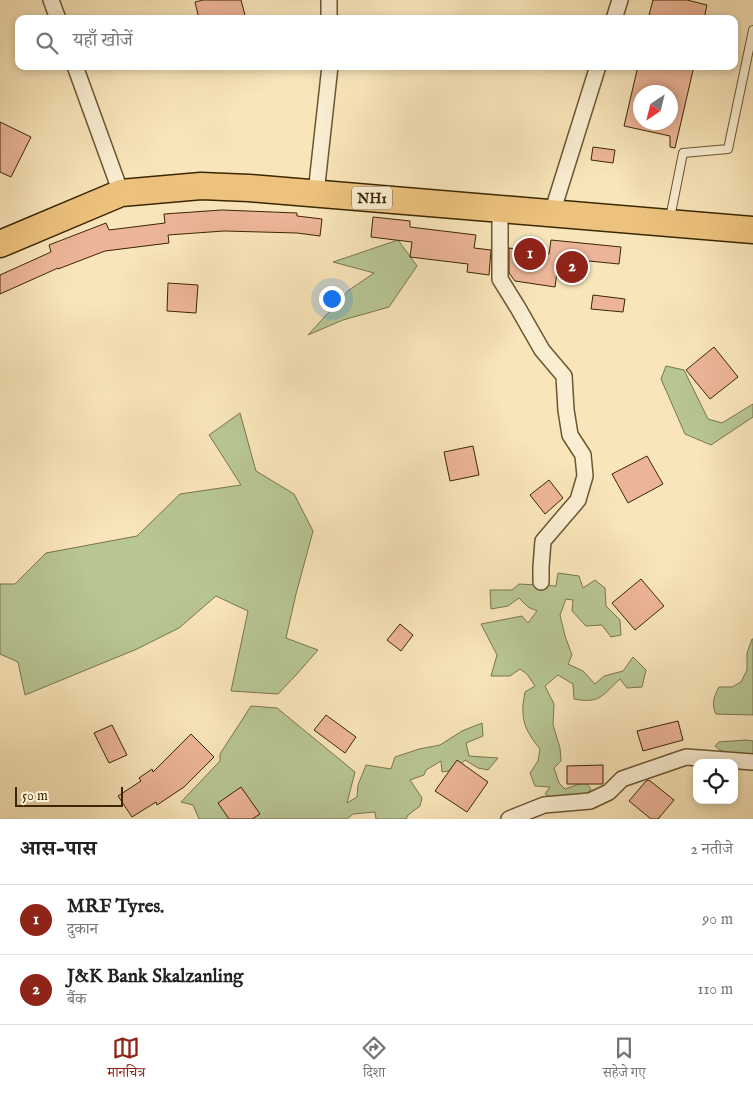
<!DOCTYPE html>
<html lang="hi">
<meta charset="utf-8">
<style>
body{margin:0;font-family:"IM FELL English","Noto Serif Devanagari",serif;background:#f6f6f6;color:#222}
.controls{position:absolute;right:15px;bottom:15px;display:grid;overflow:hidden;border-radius:10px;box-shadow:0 2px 8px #0003}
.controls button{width:45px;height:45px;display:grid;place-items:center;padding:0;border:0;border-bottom:1px solid #e0e0e0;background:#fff;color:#222;font:25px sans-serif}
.compass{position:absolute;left:633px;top:85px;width:45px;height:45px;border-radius:50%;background:#fff;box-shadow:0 2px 8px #0003;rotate:215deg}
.scale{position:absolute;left:15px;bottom:12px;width:108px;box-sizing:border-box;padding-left:5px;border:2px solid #3c2604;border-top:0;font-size:14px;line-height:18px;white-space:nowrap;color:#3c2604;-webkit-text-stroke:4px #faeed2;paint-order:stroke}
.you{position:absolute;left:331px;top:298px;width:18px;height:18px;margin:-12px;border:4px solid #fff;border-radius:50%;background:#1a73e8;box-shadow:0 0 0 8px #1a73e833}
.badge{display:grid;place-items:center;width:32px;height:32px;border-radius:50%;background:#8f2418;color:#fff;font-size:16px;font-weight:700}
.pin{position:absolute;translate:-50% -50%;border:2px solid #fff;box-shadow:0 1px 5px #0006}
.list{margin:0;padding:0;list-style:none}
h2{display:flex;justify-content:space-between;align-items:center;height:65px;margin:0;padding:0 20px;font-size:21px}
h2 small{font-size:16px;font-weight:400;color:#767676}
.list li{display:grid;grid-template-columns:32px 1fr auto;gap:15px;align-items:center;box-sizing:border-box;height:70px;padding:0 20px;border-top:1px solid #e0e0e0}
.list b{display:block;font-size:19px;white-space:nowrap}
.list p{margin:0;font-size:16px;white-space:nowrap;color:#767676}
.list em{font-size:16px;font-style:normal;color:#767676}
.icon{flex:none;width:28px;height:28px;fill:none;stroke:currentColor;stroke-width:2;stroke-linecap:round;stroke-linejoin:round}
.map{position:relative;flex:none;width:753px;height:819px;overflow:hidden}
.search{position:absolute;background:#fff;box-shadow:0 2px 8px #0003;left:15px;right:15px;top:15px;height:55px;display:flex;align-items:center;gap:12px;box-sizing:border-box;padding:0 18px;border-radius:10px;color:#767676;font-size:19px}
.sheet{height:205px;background:#fff}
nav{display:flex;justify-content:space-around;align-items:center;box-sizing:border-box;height:70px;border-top:1px solid #e0e0e0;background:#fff;font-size:14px;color:#767676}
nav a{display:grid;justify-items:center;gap:2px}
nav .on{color:#8f2418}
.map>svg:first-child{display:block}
.green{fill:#b8c694;stroke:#7a764c}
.building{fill:#ecb597;stroke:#3c2604;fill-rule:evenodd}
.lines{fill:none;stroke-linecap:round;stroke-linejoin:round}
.service-casing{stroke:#6b5631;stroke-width:10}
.minor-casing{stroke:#6b5631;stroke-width:18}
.trunk-casing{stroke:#3c2604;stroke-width:29}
.service{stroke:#faeed2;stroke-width:8}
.minor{stroke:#faeed2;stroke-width:15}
.trunk{stroke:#ecc27c;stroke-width:26}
.labels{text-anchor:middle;stroke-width:4;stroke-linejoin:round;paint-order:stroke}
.shield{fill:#faeed2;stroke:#756242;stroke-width:1}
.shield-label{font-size:14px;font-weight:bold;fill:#3c2604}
</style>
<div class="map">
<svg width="753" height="819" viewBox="0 0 753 819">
<rect width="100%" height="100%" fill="#f8e5b9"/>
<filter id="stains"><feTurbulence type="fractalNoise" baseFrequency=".004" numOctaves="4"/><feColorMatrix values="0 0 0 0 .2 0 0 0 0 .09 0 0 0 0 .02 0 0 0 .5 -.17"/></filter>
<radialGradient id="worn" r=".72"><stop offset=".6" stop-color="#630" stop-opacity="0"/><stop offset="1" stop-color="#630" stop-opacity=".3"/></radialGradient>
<path class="green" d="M398 240 417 266 389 307 343 320 308 335 349 290 374 273 333 262Z
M666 366 684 370 708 419 722 423 753 404V417L711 445 685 434 661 379Z
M240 413 256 471 294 494 313 531 296 594 286 638 318 650 296 675 278 694 231 691 248 611 216 596 179 628 137 649 25 695 18 662 0 654V584H15L46 553 137 536 180 494 241 485 209 435Z
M558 573 579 576 583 588 595 580 605 588 606 606 620 620 621 635 611 637 602 625 586 626 572 611 573 600 566 599 560 615 565 636 572 655 568 664 583 671 595 684 604 676 623 671 633 657 646 670 642 687 627 688 620 679C602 695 601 704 574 699L573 684 558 675 545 686 554 704 553 725 560 748 561 761 554 768 559 783 565 789 585 782 591 789 585 797 570 799 568 794 556 800 545 794 550 787 535 786 530 773 538 761 540 749C532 739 523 727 523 713 522 706 524 699 525 692L535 686 527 674 520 669 510 676H491L497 655 481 624 522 616 528 623 537 611 528 607 519 598 508 606 491 609 490 590H512L519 584 556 586Z
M752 639H753V715L716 714C711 704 714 696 719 687H732L741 682 747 670V653Z
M251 706 277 708 355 772 347 803 357 797 358 785 366 765 391 769 395 757 419 749 440 745 462 731 482 723 483 736 466 743 469 756 498 758 488 770 478 768 465 760 456 770 442 772 441 761 426 770 424 775 410 780 422 798 420 806 408 815 406 819H376L375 812 353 814 347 819H199L193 805 181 802 220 761V754Z
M746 740 753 741V757C741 755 724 755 715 746L719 742Z"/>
<path class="building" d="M203 0H241L246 19H199L195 2Z
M653 0H687L707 5 704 19H648Z
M638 66H694L675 148 670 147V136L624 126ZM640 92H670V122H640Z
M0 122 31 137 11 177 0 172Z
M593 147 615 150 613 163 591 160Z
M222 210 297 213V216L322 219 320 236 297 233 224 231 168 235 169 243 105 251 58 269V268L0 294V275L51 252 49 245 106 223 109 230 165 223 164 214Z
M373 217 410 221V227L476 235 474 248 491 250 489 275 467 272 468 264 410 257 412 242 371 237Z
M551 240 621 247 619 264 559 258 555 287 515 281 509 273V248L549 254Z
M168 283 198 285 196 313 167 311Z
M593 295 625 299 623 312 591 309Z
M714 347 738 377 710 399 686 370Z
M473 446 479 475 450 481 444 452Z
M647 456 663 484 628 503 612 474Z
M549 480 563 498 545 514 530 495Z
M641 579 664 606 635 630 612 603Z
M400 624 413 635 401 651 387 640Z
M326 715 356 737 345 753 314 730Z
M678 721 683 740 643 751 637 731Z
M112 725 127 755 109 763 94 733Z
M191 734 214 757 184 787 157 805 156 802 132 817 118 796 141 781 139 778 152 769 153 772Z
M457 760 488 782 467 812 435 791Z
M603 765V784H567V766Z
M649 780 674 800 658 819H651L629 801 646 781Z
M241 787 260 814 252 819H229L218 803Z"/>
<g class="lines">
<defs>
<path id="service" d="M670 218 683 153 728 149 753 30"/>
<path id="minor" d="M51 0 58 19
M329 0V19
M614 19 620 0
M75 66 121 193
M316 193 330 66
M500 209V279L518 308 542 350 564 376 566 410 570 435 583 455 585 476 578 500 543 541 541 567V582
M552 213 598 66
M509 819 544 805 590 801 609 792 622 779 686 757 753 762"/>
<path id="trunk" d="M0 244 121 193 201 186 249 188 753 230"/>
</defs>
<use href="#service" class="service-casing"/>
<use href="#minor" class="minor-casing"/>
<use href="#trunk" class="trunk-casing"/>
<use href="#service" class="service"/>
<use href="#minor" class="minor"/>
<use href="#trunk" class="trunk"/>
</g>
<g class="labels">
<rect class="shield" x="352" y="186.5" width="40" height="23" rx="4"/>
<g class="shield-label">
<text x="372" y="203">NH1</text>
</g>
</g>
<rect width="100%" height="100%" filter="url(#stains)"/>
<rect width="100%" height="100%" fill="url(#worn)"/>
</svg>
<div class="controls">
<button><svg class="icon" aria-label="locate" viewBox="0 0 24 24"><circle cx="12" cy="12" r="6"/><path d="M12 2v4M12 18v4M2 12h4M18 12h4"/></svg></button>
</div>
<svg class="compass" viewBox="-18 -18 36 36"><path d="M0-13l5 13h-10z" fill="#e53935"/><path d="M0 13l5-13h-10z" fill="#767676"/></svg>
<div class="scale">50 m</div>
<div class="you"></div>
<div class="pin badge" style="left:530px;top:254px">1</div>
<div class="pin badge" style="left:572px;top:267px">2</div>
<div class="search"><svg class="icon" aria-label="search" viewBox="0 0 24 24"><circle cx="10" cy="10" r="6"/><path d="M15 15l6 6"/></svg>यहाँ खोजें</div>
</div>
<section class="sheet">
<h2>आस-पास<small>2 नतीजे</small></h2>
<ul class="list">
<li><span class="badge">1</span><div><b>MRF Tyres.</b><p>दुकान</p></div><em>90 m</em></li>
<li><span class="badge">2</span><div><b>J&amp;K Bank Skalzanling</b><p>बैंक</p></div><em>110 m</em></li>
</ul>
</section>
<nav>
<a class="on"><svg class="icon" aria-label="map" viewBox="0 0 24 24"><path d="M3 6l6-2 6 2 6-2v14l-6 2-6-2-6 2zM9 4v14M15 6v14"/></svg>मानचित्र</a>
<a><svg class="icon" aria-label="directions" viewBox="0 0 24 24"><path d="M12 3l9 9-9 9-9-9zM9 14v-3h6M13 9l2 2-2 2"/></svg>दिशा</a>
<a><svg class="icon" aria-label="saved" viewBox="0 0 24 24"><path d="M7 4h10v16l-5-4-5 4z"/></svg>सहेजे गए</a>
</nav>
